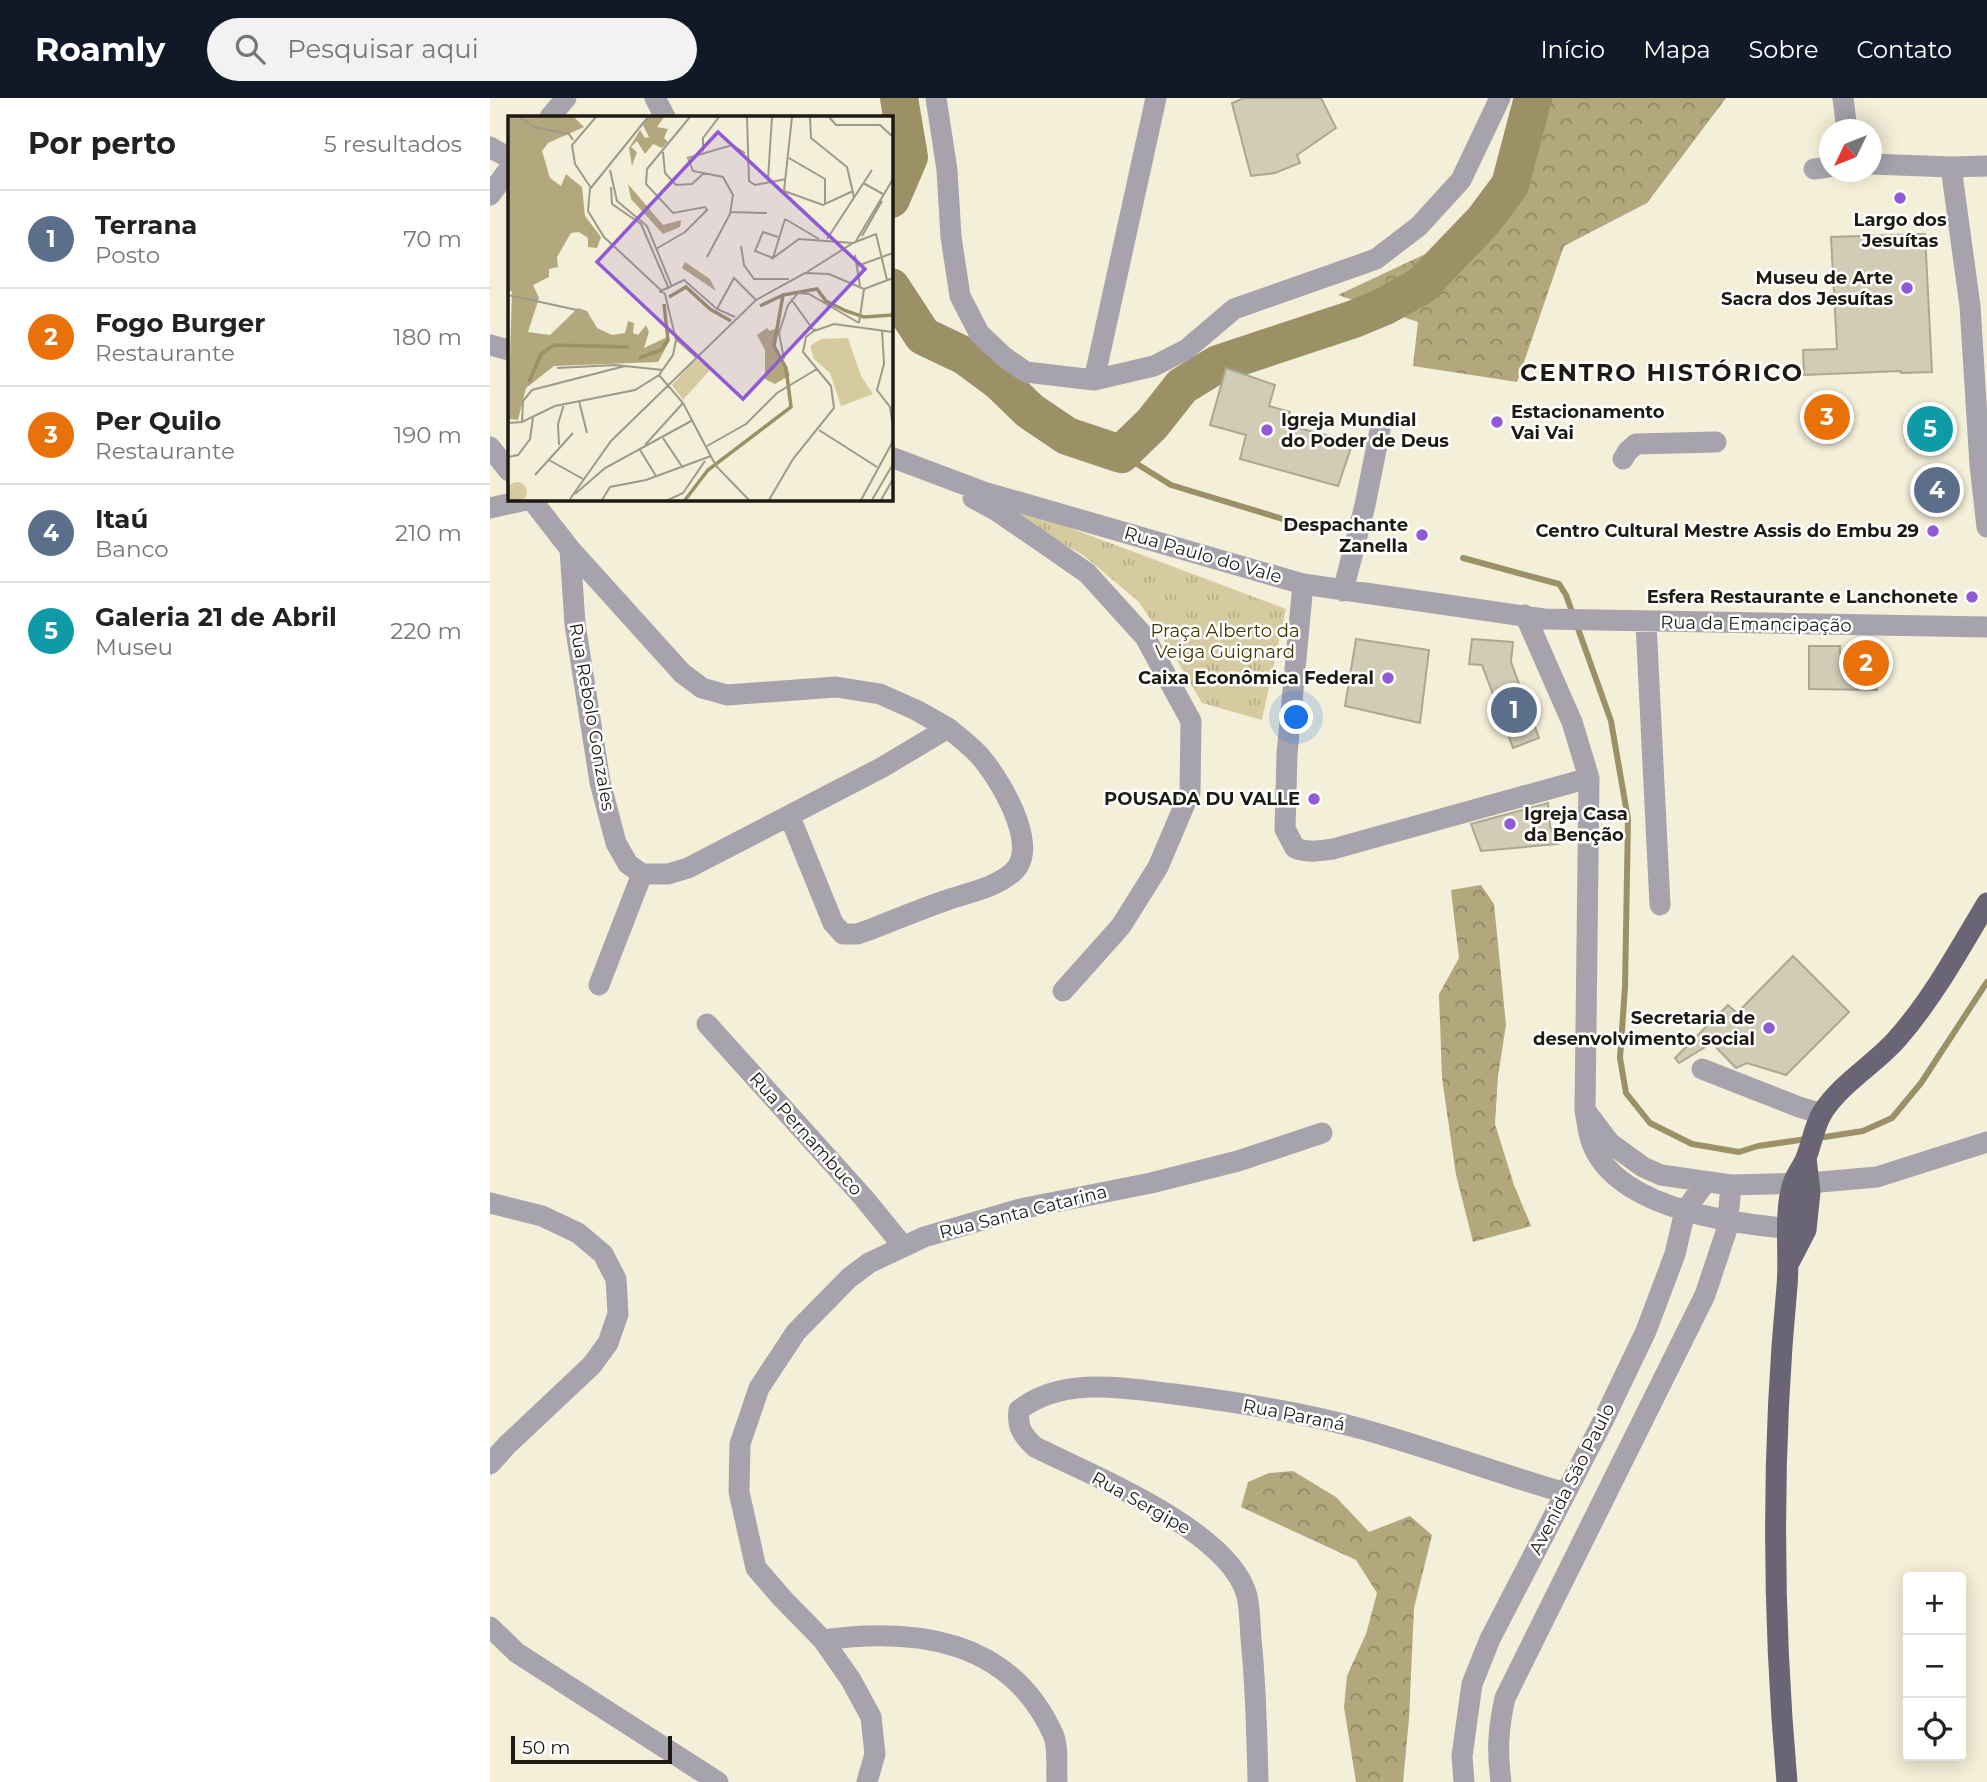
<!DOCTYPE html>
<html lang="pt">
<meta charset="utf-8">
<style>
body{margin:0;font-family:Montserrat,sans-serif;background:#f2f2f2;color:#222}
.controls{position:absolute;right:21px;bottom:21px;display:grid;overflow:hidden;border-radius:7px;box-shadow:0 4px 18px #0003}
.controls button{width:63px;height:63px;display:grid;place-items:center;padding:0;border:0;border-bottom:2px solid #e0e0e0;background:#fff;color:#222;font:35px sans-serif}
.compass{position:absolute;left:1329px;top:21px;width:63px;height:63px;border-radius:50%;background:#fff;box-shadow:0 4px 18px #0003;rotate:227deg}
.scale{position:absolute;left:21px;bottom:18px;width:161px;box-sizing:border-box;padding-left:7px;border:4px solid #1d1a13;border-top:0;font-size:19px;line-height:24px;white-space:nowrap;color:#1d1a13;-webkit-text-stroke:5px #fff;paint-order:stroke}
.you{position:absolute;left:807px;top:620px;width:24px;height:24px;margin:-18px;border:5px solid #fff;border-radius:50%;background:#1a73e8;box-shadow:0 0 0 10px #1a73e833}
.badge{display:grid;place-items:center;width:46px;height:46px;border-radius:50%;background:#111827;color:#fff;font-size:23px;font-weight:700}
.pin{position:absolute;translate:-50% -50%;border:4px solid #fff;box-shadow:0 2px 7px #0006}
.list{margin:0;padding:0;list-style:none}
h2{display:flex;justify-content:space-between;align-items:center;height:91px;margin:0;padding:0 28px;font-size:30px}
h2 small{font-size:23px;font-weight:400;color:#767676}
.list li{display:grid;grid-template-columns:46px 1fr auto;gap:21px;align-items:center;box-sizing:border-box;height:98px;padding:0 28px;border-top:2px solid #e0e0e0}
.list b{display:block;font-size:26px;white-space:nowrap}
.list p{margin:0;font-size:23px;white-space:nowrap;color:#767676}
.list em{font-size:23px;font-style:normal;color:#767676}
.icon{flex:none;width:38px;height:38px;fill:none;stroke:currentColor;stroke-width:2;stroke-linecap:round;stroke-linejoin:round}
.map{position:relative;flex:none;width:1497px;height:1684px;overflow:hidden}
header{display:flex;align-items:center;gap:42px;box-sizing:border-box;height:98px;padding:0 35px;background:#111827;color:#fff}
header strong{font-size:33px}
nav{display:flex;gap:38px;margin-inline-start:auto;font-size:24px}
.search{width:490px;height:63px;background:#f2f2f2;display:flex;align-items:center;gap:18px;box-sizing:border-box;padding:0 24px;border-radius:38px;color:#767676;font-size:26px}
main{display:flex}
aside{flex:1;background:#fff}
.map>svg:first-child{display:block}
.forest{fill:url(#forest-crowns)}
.park{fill:url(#park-tufts)}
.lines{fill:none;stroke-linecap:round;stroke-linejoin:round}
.stream{stroke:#9b9066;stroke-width:6}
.river{stroke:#9b9066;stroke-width:38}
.building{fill:#d2ccb6;stroke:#aca791;stroke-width:2}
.minor{stroke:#a6a3ac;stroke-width:21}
.major{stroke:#6a6575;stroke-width:21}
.poi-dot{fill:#8f5ad3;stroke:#fff;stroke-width:2.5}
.labels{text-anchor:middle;stroke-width:5;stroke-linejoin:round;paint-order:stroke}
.poi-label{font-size:18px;font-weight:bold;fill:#1d1a13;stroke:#fff;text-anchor:end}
.street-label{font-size:18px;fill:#1d1a13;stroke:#fff}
.park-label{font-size:18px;fill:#433700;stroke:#fff}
.district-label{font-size:24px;font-weight:bold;letter-spacing:2px;fill:#1d1a13;stroke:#fff}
.inset-river{fill:none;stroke:#9b9066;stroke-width:3.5}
.inset-road{fill:none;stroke:#9e9a89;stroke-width:2}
.view{fill:#8f5ad3;fill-opacity:0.15;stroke:#8f5ad3;stroke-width:3.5}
.inset-edge{fill:none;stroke:#1d1a13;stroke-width:3.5}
</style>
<header>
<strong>Roamly</strong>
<div class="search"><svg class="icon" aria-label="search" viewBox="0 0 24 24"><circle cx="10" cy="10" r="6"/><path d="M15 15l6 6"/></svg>Pesquisar aqui</div>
<nav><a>Início</a><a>Mapa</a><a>Sobre</a><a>Contato</a></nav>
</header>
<main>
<aside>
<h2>Por perto<small>5 resultados</small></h2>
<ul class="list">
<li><span class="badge" style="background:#5c6f8a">1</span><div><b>Terrana</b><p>Posto</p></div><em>70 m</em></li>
<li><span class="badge" style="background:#e8710a">2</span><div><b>Fogo Burger</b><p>Restaurante</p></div><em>180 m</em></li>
<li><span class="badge" style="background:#e8710a">3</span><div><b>Per Quilo</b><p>Restaurante</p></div><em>190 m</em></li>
<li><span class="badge" style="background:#5c6f8a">4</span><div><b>Itaú</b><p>Banco</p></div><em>210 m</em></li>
<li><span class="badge" style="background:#0f9aa8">5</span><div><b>Galeria 21 de Abril</b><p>Museu</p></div><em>220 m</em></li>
</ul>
</aside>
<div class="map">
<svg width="1497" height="1684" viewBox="0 0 1497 1684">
<defs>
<pattern id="forest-crowns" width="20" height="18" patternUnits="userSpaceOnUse" patternTransform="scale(1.75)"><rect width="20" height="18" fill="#b3a87d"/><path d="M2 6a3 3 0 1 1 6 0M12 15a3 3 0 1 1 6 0" fill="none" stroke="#918865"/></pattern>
<pattern id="park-tufts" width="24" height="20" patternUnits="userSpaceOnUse" patternTransform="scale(1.75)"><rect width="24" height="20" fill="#d6cba0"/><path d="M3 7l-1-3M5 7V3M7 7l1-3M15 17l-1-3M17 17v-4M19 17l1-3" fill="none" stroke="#b7ae89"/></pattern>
</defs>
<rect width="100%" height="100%" fill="#f4efd8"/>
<path class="forest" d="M1037 0H1236L1157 105 1074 148 1027 284 923 268 928 224 848 197 946 151 1009 91Z
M991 787 1004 806 1016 927 1008 978 1005 1026 1024 1087 1041 1128 983 1144 966 1077 952 980 949 896 969 860 961 792Z
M803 1373 846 1399 879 1434 920 1418 942 1437 924 1510 919 1621 913 1684H866L854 1609 857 1578 876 1536 887 1495 866 1462 751 1409 758 1384 779 1375Z"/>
<path class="park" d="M516 406 796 511 772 622 712 605 685 559 649 504 593 457 539 427Z"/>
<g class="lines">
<path class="stream" d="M631 356 681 387 826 431
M973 460 1069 486 1076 497 1121 623 1138 721 1135 889 1130 960 1136 995 1160 1025 1202 1046 1249 1054 1268 1048 1317 1041
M1328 1040 1373 1033 1402 1020 1431 985 1497 884"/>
<path class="river" d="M401 101 419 59 409 0
M401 189 433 238 475 258 510 284 540 313 577 338 631 356 662 326 692 288 728 266 864 221 893 209 931 188 994 122 1020 87 1043 0"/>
</g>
<path class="building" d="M754 0H831L846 30 807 57 810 65 785 75 761 78 742 5Z
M1435 136 1442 274 1411 275V273L1314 277 1313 252 1347 251 1341 139Z
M736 270 785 287 779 308 800 314 797 327 863 344 848 388 750 361 756 337 720 327Z
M866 541 939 552 930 625 855 608Z
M982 541 1023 544 1021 564 1049 640 1023 650 992 567 979 566Z
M1319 548H1350V555L1389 557 1387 592 1319 591Z
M1058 705 1060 728 1068 746 991 753 981 726Z
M1303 858 1359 914 1296 977 1257 965 1246 970 1222 945 1189 965 1185 960 1238 907 1247 915Z"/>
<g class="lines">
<path class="minor" d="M165 0 175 19
M446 0 457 72 461 139 470 198 489 235 513 258 536 274 604 282 664 268 697 251 744 211 886 161 929 128 971 82 1010 0
M1353 0 1357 32
M60 19 76 0
M0 49 19 60
M1381 66 1461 69 1497 68
M1461 69 1480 208 1490 367 1497 429
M1324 71 1339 69
M0 97 19 71
M0 247 19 252
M604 282 666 0
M0 349 19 373
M401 359 494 394 813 486 1054 521 1497 529
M1133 361 1138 353 1146 346 1226 344
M483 400 507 413 597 475 655 539 701 623 700 694 668 769 631 828 573 893
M41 401 80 451 192 575 212 590 237 597 346 589 390 596 426 612 458 630 391 670 198 770 178 776H152L138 766 126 745 110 684 85 526 80 451
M0 410 41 401
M813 486 797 656 795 731 805 750C819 755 829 753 843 751L1099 680
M853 493 875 407 890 332
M1035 517 1082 624 1099 680 1095 1012C1097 1023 1098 1037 1103 1048 1131 1114 1253 1127 1315 1132
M1156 525 1170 807
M300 719 343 825 353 836H367L379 832C404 822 429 812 454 803 476 795 506 790 523 774 552 748 507 676 487 655 478 646 468 638 458 630
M109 887 152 776
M217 926 373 1099 413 1148
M1212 971 1309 1009 1332 1016
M1098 1016 1120 1045 1153 1069 1171 1077 1241 1087 1319 1085 1387 1079 1497 1044
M0 1105 52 1118 88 1135 113 1156 126 1181 128 1216 118 1245 102 1267 17 1347 0 1366
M0 1529 27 1555 228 1684
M333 1542C425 1529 520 1541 563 1636 569 1649 566 1670 567 1684
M377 1684 385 1656 381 1619 361 1582 333 1542 292 1500 266 1470 249 1394 250 1346 269 1290 306 1234 359 1180 379 1165 434 1139 530 1111 661 1085 748 1063 832 1035
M768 1684C767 1636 766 1588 761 1541 760 1527 760 1512 757 1498 741 1433 601 1377 545 1349 532 1337 527 1329 529 1312 573 1278 633 1290 684 1296 747 1304 811 1314 872 1331 940 1350 1007 1375 1075 1395
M974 1684 972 1658 982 1586 1000 1541 1113 1323 1156 1233 1185 1156 1195 1113 1215 1085
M1011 1684C1007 1653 1008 1631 1015 1600L1215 1197 1237 1131 1241 1087"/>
<path class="major" d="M1300 1163 1316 1132 1320 1094 1316 1060
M1297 1684C1282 1516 1281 1356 1297 1188 1300 1158 1293 1110 1304 1083 1307 1075 1313 1068 1316 1060 1322 1045 1324 1029 1332 1015 1351 985 1384 967 1407 941 1443 900 1469 852 1497 805"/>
</g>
<g class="poi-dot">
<circle cx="1410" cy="100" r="7"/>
<circle cx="1417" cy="190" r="7"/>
<circle cx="1007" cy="324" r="7"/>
<circle cx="777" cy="332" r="7"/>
<circle cx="1443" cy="433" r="7"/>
<circle cx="932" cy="437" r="7"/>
<circle cx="1482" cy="499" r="7"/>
<circle cx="898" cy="580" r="7"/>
<circle cx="824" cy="701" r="7"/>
<circle cx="1020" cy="726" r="7"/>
<circle cx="1279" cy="930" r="7"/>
</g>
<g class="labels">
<g class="poi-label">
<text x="1410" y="128" text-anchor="middle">Largo dos<tspan x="1410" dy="21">Jesuítas</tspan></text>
<text x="1403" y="186">Museu de Arte<tspan x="1403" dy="21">Sacra dos Jesuítas</tspan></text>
<text x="1021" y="320" text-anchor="start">Estacionamento<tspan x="1021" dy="21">Vai Vai</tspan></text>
<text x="791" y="328" text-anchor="start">Igreja Mundial<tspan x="791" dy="21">do Poder de Deus</tspan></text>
<text x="918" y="433">Despachante<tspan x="918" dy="21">Zanella</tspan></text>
<text x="1429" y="439">Centro Cultural Mestre Assis do Embu 29</text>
<text x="1468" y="505">Esfera Restaurante e Lanchonete</text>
<text x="884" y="586">Caixa Econômica Federal</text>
<text x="810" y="707">POUSADA DU VALLE</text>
<text x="1034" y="722" text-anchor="start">Igreja Casa<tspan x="1034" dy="21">da Benção</tspan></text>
<text x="1265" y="926">Secretaria de<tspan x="1265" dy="21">desenvolvimento social</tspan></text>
</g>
<g class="street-label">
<text transform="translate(713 457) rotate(16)" y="6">Rua Paulo do Vale</text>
<text transform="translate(1266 526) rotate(1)" y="6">Rua da Emancipação</text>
<text transform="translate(102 619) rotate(80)" y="6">Rua Rebolo Gonzales</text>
<text transform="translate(316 1036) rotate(48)" y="6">Rua Pernambuco</text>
<text transform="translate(533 1114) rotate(-14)" y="6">Rua Santa Catarina</text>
<text transform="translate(804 1317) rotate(11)" y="6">Rua Paraná</text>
<text transform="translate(1082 1381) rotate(-63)" y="6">Avenida São Paulo</text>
<text transform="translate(651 1405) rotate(29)" y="6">Rua Sergipe</text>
</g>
<g class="park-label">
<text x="735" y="539">Praça Alberto da<tspan x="735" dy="21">Veiga Guignard</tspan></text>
</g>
<g class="district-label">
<text x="1172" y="283">CENTRO HISTÓRICO</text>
</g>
</g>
<g transform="translate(18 18)">
<rect width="385" height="385" fill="#f4efd8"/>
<path d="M-1 376a10 10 0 1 1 20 0a10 10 0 1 1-20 0Z" fill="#d6cba0"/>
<path d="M0 1H66L76 11 40 27 34 35 42 62 53 70 58 58 74 71 77 100 93 121 89 132 80 131V122L71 116 63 117 49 141 50 151 41 153V161L25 169 31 182 20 216 42 219 70 192 79 195 89 212 104 219 117 217 120 205 126 207 125 217 130 219 138 209 141 216 136 232 157 222 162 224 150 246 46 250 18 272 10 304 0 303 4 176 0 174ZM140 1H156L149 11 160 13 156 22 160 26 154 32 145 28 137 38 129 25 123 31 129 36 124 50 121 32 132 14 137 22 141 21 135 9ZM120 68 155 109 173 104 172 111 155 118 123 83ZM177 146 202 163 208 175 174 152ZM271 211 267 233 282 259 267 268 257 263V234L249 219 259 212 262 215Z" fill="#b3a87d"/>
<path d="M340 222 353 260 365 278 333 290 322 257 306 243 302 230 313 223Z" fill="#d6cba0"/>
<path d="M188 243 203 253 175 284 164 269Z" fill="#d6cba0"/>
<path class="inset-river" d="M161 181 178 171 202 193 223 205M252 190 275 179M131 242 153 234 160 224 156 188M21 266 33 238 46 229 121 231M177 384 200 354 283 291 278 252 266 230 275 179 309 173 318 185 338 195 356 201 385 199"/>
<path class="inset-road" d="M12 1 26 11 61 18 65 24M239 1 241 65 247 69 278 63M284 1 276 75 315 89 345 75M302 1 303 22 339 51 346 81M321 1 328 9H372L385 21M195 35V22L211 1M155 36 157 57 168 69 184 68 196 57M281 42 317 63V89M102 54 109 85 139 110 164 171M260 63 264 1M355 67 375 78M103 71 104 88 133 108 161 173M83 72 67 48 64 29 88 1M223 96 259 97M277 103 265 142 291 123 345 127M277 103 311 123M354 120 374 85M319 123 364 54M348 125 385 63M233 130 236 149 246 163H281M148 133 177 116 199 94 197 91 165 97 138 68 139 53 182 1M0 136V179M347 139 352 170M199 141 222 98 225 79 215 61 185 55 180 42 224 29 237 37M265 142 247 135 255 116 270 121M349 150 385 137M299 156 345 127 368 118 379 164M151 176 176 164 209 193 227 201M0 179 69 194M283 183 306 215M209 193 226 162 248 184M351 207 356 173 385 162M374 214 376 248 369 274 382 291 385 310M306 215 326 208 385 216M168 223 188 241M276 243 271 217 280 189 290 177 301 178 351 207M49 252 107 249 155 254M151 259 175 287 208 350 241 384M71 285 79 317M14 306 15 285 24 274 117 250M0 307 14 306 47 290 127 274 151 259 165 239 168 224 157 178 96 121 80 95 82 73 140 1M311 314 369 351M155 322 175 352M51 329 50 308 56 288M137 329 175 287M199 330 238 308 269 277 309 253M132 334 148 360M0 341 10 339 22 323 25 302M41 344 75 363M27 359 65 317M67 378 97 352 185 304M62 383 103 325 248 184 297 157 321 158 356 173M94 384 102 371 138 364 203 340M160 384 175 377 197 345M261 384 285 343 326 292 323 270 295 236 298 221 308 213M353 384 385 325M364 384 385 348M373 384 385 363"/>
<path class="view" d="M210 16 357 153 235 283 89 146Z"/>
<rect width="385" height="385" class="inset-edge"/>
</g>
</svg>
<div class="controls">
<button>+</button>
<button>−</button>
<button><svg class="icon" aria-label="locate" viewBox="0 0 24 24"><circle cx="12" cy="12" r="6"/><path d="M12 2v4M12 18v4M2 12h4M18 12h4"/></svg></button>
</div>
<svg class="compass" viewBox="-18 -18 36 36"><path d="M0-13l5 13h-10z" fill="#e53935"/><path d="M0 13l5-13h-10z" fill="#767676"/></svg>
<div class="scale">50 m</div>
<div class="you"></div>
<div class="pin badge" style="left:1024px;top:612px;background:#5c6f8a">1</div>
<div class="pin badge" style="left:1376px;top:565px;background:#e8710a">2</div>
<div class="pin badge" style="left:1337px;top:319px;background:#e8710a">3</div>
<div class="pin badge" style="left:1447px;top:392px;background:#5c6f8a">4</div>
<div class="pin badge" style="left:1440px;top:331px;background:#0f9aa8">5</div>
</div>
</main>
